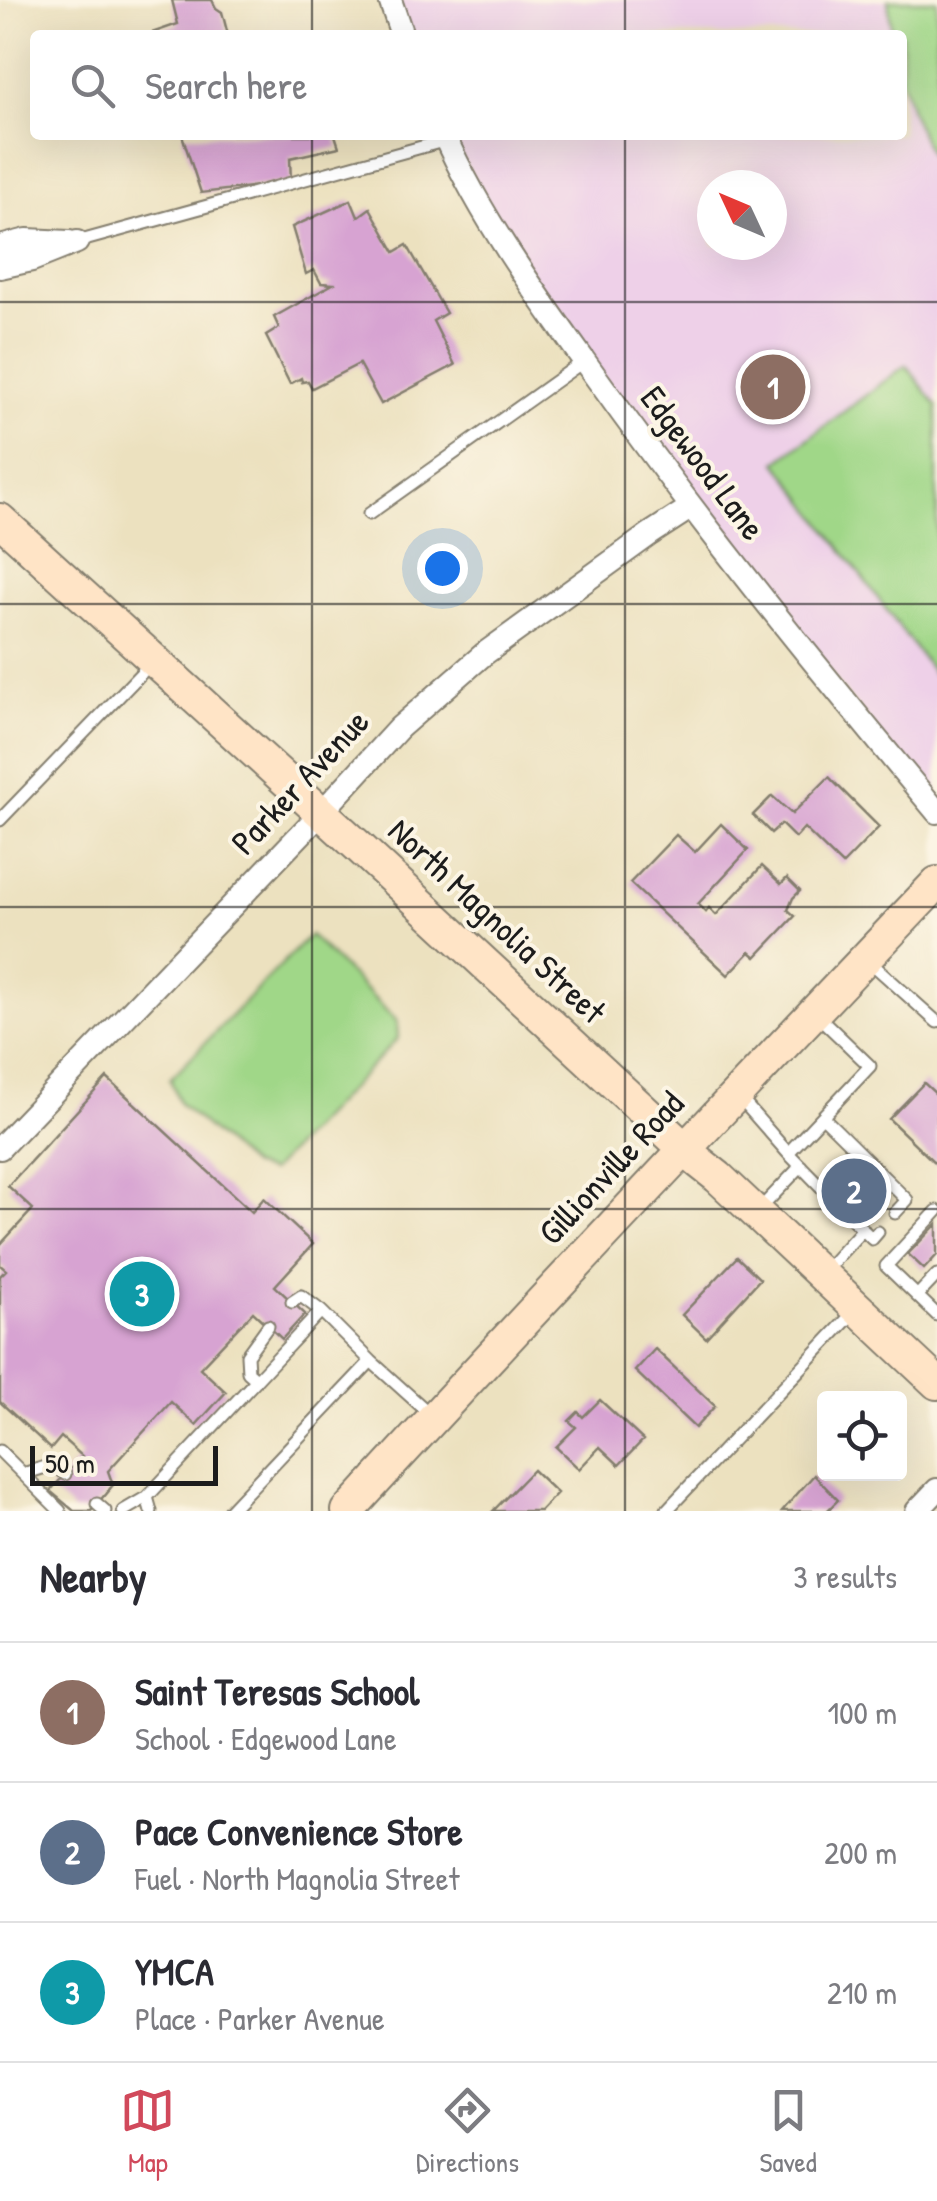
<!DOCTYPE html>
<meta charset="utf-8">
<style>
body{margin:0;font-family:"Patrick Hand",sans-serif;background:#f7f7f7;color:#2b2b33}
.controls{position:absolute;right:30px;bottom:30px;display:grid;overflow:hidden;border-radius:10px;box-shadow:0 10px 40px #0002}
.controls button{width:90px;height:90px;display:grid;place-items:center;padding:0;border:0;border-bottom:2px solid #e1e1e2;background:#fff;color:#2b2b33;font:50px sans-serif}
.compass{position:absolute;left:697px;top:170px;width:90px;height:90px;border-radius:50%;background:#fff;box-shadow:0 10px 40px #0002;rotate:314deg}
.scale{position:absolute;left:30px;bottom:25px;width:188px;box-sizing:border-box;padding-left:10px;border:5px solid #1c1c1c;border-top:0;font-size:28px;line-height:35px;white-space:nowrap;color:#1c1c1c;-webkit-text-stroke:8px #fcf5e5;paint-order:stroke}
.you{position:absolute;left:442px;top:568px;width:35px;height:35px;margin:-25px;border:8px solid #fff;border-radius:50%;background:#1a73e8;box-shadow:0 0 0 15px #1a73e833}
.badge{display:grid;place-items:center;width:65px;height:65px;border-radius:50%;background:#d1495b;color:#fff;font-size:32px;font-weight:700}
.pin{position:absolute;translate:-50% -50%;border:5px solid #fff;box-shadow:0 2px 10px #0006}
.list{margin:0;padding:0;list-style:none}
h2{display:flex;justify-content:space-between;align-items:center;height:130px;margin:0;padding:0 40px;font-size:42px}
h2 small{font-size:32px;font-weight:400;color:#7c7c81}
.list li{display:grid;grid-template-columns:65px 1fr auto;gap:30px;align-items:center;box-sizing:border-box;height:140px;padding:0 40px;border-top:2px solid #e1e1e2}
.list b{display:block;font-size:38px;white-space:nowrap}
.list p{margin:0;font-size:32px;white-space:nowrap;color:#7c7c81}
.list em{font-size:32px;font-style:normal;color:#7c7c81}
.icon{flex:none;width:55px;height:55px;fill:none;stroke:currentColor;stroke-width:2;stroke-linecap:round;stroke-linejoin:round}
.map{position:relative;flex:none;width:937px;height:1511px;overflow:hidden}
.search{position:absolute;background:#fff;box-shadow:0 10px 40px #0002;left:30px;right:30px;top:30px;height:110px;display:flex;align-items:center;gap:25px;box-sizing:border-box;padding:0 35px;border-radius:10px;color:#7c7c81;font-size:38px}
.sheet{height:550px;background:#fff}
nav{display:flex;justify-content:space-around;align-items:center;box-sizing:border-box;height:140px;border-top:2px solid #e1e1e2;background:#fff;font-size:28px;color:#7c7c81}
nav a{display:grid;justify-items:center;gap:5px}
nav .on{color:#d1495b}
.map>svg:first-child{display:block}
.built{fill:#eed0e8;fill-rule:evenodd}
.green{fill:#a0d788;stroke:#5e7a52;stroke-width:2.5}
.building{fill:#d7a3d2}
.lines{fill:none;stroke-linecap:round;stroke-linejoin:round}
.lane-casing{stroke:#847e6e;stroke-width:15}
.street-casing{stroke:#847e6e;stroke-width:26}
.secondary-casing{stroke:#847e6e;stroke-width:36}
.lane{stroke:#fff;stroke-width:11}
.street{stroke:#fff;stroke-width:22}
.secondary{stroke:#ffe4c6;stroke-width:32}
.grid{fill:none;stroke:#1c1c1c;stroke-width:2.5;stroke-opacity:0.55}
.labels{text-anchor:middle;stroke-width:8;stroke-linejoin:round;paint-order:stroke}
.street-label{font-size:35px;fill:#1c1c1c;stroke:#fcf5e5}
</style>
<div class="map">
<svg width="937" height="1511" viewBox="0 0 937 1511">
<rect width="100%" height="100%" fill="#fcf5e5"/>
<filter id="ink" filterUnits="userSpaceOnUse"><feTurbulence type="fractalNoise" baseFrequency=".01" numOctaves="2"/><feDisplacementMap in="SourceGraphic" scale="20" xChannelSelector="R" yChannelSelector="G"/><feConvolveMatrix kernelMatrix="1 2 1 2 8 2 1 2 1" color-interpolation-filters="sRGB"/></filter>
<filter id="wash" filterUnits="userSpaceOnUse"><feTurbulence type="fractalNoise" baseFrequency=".0048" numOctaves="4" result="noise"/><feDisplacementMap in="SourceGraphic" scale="40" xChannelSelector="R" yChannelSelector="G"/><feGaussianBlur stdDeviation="2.25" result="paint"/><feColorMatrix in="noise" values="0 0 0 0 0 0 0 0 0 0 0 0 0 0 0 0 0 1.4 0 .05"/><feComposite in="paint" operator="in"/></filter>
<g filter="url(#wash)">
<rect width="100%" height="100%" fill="#ece1bf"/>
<path class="built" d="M397 0H888L892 35H410Z
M902 80 912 114 937 171V805L690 500 527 274 449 135H902ZM712 185H772V245H712Z"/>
<path class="green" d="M888 0H937V171L912 114 902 80V35H892Z
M906 365 937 406V678L777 462Z
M310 935 397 1021 398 1038 270 1172 251 1166 180 1104 170 1079Z"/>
<g id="blocks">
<path class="building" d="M172 0H212L216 8 222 12 228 35H146L178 24Z
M182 135H335L339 147 290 158 291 182 201 193Z
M351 200 358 217 370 208 395 252 407 245 446 313 433 321 455 365 381 404 359 364 312 388 308 381 302 382 301 378 290 384 266 336 279 328 274 317 333 284 321 283 314 270 306 274 292 227Z
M829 777 879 827 842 865 804 828 795 838 781 824 771 833 753 815 772 796 792 814Z
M721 824 748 850 698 904 706 912 709 908 716 915 762 866 781 884 787 878 800 891 793 898 788 910 795 916 756 957 750 952 728 975 630 883 676 835 695 852Z
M107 1078 252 1212 264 1198 313 1244 275 1286 305 1314 282 1339 253 1312 200 1368 226 1392 196 1425 171 1402 108 1471 113 1485 91 1511H74L50 1491 82 1456 61 1437 51 1449 0 1402V1276L6 1270 0 1265V1245L33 1209 8 1186Z
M924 1083 937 1095V1165L889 1119Z
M937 1224V1255L924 1269 908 1254Z
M737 1257 760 1279 706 1338 682 1315Z
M655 1349 715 1406 695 1428 635 1371Z
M600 1400 643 1440 619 1465 600 1447 579 1469 556 1447 576 1427 569 1421 578 1412 583 1417Z
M533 1470 557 1493 540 1511H493Z
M814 1475 838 1500 827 1511H782Z"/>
</g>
</g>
<g filter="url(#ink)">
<use href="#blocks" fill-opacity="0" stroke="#847e6e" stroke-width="2.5"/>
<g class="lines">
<defs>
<path id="lane" d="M77 242 447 140
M369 514 584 361
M0 820 153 661
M869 961 937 1022
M739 1097 788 1153 870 1066 817 1015
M823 1117 907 1200 895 1213
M788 1153 872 1239 878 1232
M851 1171 864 1158
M759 1210 801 1166
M937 1211 886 1266 937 1315
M822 1274 863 1229
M917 1296 937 1275
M371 1361 431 1415
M256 1379 248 1372 247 1355 268 1326
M0 1451 60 1511
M23 1474 55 1464 65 1474
M147 1497 151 1511
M97 1504 105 1511
M123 1511 147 1497 321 1311
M229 1511 371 1361 321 1311 301 1296 292 1302
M666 1511 855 1311"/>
<path id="street" d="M390 0 402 35
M444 135C484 224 542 302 598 380 705 530 819 670 937 812
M0 247 27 240 69 242
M0 267 32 260 77 242
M0 1148 321 813 399 728 484 654 650 534 690 508
M917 1511 937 1490"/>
<path id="secondary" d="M0 520 359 847 699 1162 718 1177 937 1383
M348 1511C542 1299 739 1091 937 883"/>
</defs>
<use href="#lane" class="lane-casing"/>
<use href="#street" class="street-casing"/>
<use href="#secondary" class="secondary-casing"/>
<use href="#lane" class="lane"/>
<use href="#street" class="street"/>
<use href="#secondary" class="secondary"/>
</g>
</g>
<path class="grid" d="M312 0V35M625 0V35M312 135V1511M625 135V1511M0 302H937M0 604H937M0 907H937M0 1209H937"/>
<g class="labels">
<g class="street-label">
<text transform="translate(703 463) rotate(53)" y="12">Edgewood Lane</text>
<text transform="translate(300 782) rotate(-47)" y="12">Parker Avenue</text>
<text transform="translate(497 921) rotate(43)" y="12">North Magnolia Street</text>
<text transform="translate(611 1168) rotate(-47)" y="12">Gillionville Road</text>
</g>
</g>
</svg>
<div class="controls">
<button><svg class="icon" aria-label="locate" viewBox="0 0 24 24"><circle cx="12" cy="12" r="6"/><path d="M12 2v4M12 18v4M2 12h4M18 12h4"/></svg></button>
</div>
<svg class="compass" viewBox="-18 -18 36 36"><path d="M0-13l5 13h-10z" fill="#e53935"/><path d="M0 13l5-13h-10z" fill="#7c7c81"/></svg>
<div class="scale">50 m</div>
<div class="you"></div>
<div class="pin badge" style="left:773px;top:387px;background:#8d6e63">1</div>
<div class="pin badge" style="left:854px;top:1191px;background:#5c6f8a">2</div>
<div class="pin badge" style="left:142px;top:1294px;background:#0f9aa8">3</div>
<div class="search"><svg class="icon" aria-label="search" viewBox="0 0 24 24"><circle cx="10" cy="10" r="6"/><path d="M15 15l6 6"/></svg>Search here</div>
</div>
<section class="sheet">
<h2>Nearby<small>3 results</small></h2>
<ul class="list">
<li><span class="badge" style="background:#8d6e63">1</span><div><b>Saint Teresas School</b><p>School · Edgewood Lane</p></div><em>100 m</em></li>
<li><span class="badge" style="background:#5c6f8a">2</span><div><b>Pace Convenience Store</b><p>Fuel · North Magnolia Street</p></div><em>200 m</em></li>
<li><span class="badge" style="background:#0f9aa8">3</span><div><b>YMCA</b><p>Place · Parker Avenue</p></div><em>210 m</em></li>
</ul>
</section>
<nav>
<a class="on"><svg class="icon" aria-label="map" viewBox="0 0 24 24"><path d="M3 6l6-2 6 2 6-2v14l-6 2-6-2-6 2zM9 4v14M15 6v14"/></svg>Map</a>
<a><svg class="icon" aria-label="directions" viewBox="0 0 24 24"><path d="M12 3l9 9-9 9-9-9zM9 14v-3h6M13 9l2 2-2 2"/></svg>Directions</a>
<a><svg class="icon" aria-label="saved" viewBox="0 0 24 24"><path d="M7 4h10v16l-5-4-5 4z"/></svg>Saved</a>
</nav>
